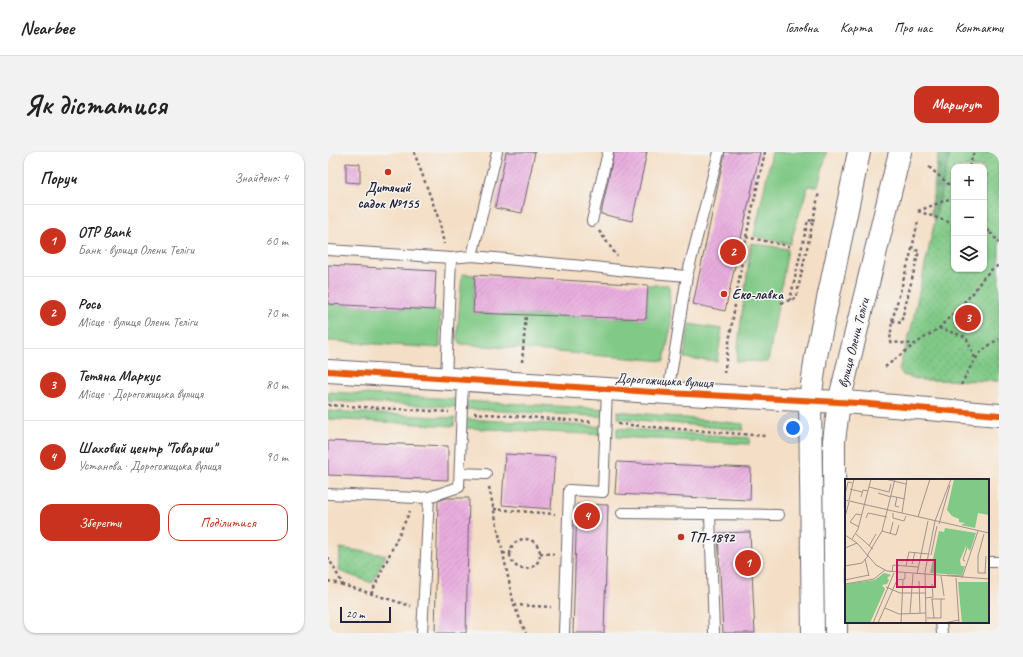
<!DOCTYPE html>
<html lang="uk">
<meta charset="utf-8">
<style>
body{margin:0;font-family:Caveat,sans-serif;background:#f2f2f2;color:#222}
.controls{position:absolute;right:12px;top:12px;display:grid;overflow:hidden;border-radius:8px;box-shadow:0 1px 3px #0004}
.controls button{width:36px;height:36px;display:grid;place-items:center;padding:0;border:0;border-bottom:1px solid #e0e0e0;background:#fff;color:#222;font:20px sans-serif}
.scale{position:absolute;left:12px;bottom:10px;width:51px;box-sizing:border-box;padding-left:4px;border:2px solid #22223b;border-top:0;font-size:11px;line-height:14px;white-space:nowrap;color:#22223b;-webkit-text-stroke:3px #f6f6f2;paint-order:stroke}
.you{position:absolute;left:465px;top:276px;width:14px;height:14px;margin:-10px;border:3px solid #fff;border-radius:50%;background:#1a73e8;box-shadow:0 0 0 6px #1a73e833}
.badge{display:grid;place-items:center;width:26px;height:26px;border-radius:50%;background:#c8321e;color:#fff;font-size:13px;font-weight:700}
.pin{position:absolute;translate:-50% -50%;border:2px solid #fff;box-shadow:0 1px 4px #0006}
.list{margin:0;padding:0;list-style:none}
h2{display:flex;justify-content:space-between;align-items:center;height:52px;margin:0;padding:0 16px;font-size:17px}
h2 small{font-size:13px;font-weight:400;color:#767676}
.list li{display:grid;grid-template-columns:26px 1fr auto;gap:12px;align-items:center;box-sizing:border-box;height:72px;padding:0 16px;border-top:1px solid #e0e0e0}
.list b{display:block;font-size:15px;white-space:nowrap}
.list p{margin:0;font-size:13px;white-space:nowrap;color:#767676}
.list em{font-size:13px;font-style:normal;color:#767676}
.actions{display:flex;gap:8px;padding:12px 16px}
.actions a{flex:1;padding:9px 0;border:1px solid #c8321e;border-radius:12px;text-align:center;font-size:14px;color:#c8321e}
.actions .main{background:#c8321e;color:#fff}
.icon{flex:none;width:22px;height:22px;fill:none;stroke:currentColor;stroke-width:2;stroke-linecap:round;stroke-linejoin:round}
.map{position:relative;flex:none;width:671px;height:481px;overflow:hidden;border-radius:12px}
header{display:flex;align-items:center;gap:24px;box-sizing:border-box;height:56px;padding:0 20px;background:#fff;border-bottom:1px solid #e0e0e0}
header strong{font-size:19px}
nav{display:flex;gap:22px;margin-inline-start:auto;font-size:14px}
.intro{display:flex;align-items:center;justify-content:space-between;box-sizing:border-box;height:96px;padding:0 24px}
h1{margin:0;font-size:28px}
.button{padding:10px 18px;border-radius:12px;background:#c8321e;color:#fff;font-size:14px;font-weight:700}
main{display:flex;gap:24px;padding:0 24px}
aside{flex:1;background:#fff;border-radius:12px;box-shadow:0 1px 3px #0004}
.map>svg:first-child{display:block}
.green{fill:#80c986;stroke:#517660}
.forest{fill:url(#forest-firs);stroke:#456857}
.park{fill:url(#park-dots);stroke:#517660;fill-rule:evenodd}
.building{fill:url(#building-hatch)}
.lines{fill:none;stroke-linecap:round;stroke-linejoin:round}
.lane-casing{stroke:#6c646b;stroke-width:12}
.secondary-casing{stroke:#6c646b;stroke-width:24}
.primary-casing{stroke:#6c646b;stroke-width:24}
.path{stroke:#6c646b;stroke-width:2.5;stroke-dasharray:3 3;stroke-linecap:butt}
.lane{stroke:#fff;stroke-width:10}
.secondary{stroke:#fff;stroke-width:22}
.primary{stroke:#fff;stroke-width:22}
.cycleway-casing{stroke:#f6f6f2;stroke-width:8}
.cycleway{stroke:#e8590c;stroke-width:6}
.poi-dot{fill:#c8321e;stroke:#f6f6f2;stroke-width:1.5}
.labels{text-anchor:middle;stroke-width:3;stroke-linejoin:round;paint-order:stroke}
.poi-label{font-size:14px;font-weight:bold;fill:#22223b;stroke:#f6f6f2;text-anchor:start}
.street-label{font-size:14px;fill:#22223b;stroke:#f6f6f2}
.inset-road{fill:none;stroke:#a0938e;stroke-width:1}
.view{fill:#c2185b;fill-opacity:0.15;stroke:#c2185b;stroke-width:2}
.inset-edge{fill:none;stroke:#22223b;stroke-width:2}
</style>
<header>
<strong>Nearbee</strong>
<nav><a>Головна</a><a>Карта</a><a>Про нас</a><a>Контакти</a></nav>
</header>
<div class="intro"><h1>Як дістатися</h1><a class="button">Маршрут</a></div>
<main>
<aside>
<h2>Поруч<small>Знайдено: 4</small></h2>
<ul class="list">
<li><span class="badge">1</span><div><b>OTP Bank</b><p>Банк · вулиця Олени Теліги</p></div><em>60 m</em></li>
<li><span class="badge">2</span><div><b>Рось</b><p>Місце · вулиця Олени Теліги</p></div><em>70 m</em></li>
<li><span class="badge">3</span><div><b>Тетяна Маркус</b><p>Місце · Дорогожицька вулиця</p></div><em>80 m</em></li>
<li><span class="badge">4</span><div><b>Шаховий центр &quot;Товариш&quot;</b><p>Установа · Дорогожицька вулиця</p></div><em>90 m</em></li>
</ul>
<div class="actions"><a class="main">Зберегти</a><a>Поділитися</a></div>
</aside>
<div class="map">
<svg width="671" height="481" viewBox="0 0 671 481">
<defs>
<pattern id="forest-firs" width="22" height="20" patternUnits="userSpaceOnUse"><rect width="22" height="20" fill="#68ad73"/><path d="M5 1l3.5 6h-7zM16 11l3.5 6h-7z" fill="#558c60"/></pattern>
<pattern id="park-dots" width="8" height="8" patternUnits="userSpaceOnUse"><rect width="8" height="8" fill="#80c986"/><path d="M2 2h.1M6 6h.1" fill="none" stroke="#6eac75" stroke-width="1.8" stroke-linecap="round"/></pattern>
<pattern id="building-hatch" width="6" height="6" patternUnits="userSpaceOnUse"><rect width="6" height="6" fill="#e8adde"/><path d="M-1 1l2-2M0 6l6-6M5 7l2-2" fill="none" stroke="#c795bf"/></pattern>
</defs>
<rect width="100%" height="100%" fill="#f6f6f2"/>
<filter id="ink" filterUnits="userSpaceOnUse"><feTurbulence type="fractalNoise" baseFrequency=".025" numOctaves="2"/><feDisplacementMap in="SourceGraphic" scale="8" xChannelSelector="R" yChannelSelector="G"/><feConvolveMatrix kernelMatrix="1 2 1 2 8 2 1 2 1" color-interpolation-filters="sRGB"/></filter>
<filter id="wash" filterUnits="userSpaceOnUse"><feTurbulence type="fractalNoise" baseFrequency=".012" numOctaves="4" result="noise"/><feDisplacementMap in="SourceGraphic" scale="16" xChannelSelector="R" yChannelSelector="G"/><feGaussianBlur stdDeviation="0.9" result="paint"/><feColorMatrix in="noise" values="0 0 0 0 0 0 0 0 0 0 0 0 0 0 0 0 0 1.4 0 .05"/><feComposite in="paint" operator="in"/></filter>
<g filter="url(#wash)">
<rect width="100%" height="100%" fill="#f4dec5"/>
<path class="green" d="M444 0H499L490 34H480L462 92 426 84Z
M423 91 460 97 440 210 408 209Z
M134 122 147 123 145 161 318 167 320 133H341L343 174 336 209 133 192 129 185Z
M0 152 106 158 112 160V196L0 189Z
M361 172 394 177 389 209 356 206Z
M0 240 130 247 129 255 0 249Z
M138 249 282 257 281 265 138 257Z
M0 259 127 266 126 274 0 267Z
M290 259 415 272V278L290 266Z
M137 267 280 275V283L136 276Z
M289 276 422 286 421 292 289 285Z"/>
<path class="forest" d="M610 0H671L656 15H626L611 79 603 61Z"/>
<path class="park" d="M622 0H671V229L593 228 575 223 571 217 583 177ZM626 15H656V117H626Z
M12 396 58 403 44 431 11 419Z"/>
<g id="blocks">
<path class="building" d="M178 0H207L194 61 167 56Z
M286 0H319L304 69 273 62Z
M397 0H432L397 159 365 152Z
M18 11 32 12V31L18 30Z
M0 113 108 119 106 158 0 152Z
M147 123 320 133 318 167 145 161Z
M0 289 120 294V328L0 323Z
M177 302 227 305 223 357 174 353Z
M289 310 423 316 422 348 287 342Z
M119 346H141L138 481H107L110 349Z
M249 352 280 353 276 481H245Z
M422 380 427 481H395L390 381Z"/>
</g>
</g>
<g filter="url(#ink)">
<use href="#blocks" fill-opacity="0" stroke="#6c646b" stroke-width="1"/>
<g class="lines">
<defs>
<path id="lane" d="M264 69 280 0
M0 98 123 106 144 104 266 115 299 119 359 124
M144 104 169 0
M118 226 123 106
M340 241 359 124 391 0
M132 321 158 322
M0 342 89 346 101 345 131 335 135 227
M294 361 451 363
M382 362 386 481
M660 410H671
M613 470 614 481
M94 481 101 345
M236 481 241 338 275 340 279 237"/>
<path id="secondary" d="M0 219 340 241 530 251 671 263"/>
<path id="primary" d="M485 481 482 248 488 204 531 0
M508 481 506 315V289L511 250 572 0"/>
</defs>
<use href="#lane" class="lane-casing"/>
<use href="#secondary" class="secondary-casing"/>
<use href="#primary" class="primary-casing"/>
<path class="path" d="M86 0 111 68 116 92
M601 15 626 37
M641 15 646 0
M590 59 626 45
M590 59 626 72
M485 69 491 40
M656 73 663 82
M271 79 289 104
M656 80 664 82 671 91
M418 85 465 95
M584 97 590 69
M453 151 468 146 485 69 480 68 462 148
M564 169 573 171 591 99 584 97 564 169 562 190 587 192
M611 176 638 185 647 206
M194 210 198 163
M557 215 587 192 611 176 645 141 655 126 663 118 671 113
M396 221 418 85 437 0
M633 233C644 212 649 199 671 187
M0 253 121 260
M146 261 265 270
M290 272 437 284
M161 335 186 453 198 481
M166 357 227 362
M182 402a15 15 0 1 1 30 0a15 15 0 1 1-30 0Z
M175 401 183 402
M212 401 226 402
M0 405 15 433 83 454
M0 429 15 433
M43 442 82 359
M186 453 223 455"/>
<use href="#lane" class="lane"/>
<use href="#secondary" class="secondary"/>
<use href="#primary" class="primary"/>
<defs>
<path id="cycleway" d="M0 219 340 241 530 251 671 263"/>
</defs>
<use href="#cycleway" class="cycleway-casing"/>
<use href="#cycleway" class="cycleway"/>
</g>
</g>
<g class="poi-dot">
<circle cx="60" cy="20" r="4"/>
<circle cx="396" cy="142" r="4"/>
<circle cx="353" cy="385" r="4"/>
</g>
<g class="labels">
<g class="poi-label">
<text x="60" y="40" text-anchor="middle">Дитячий<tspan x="60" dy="16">садок №155</tspan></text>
<text x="404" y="147">Еко-лавка</text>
<text x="361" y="390">ТП-1892</text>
</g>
<g class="street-label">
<text transform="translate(525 191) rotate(-76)" y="5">вулиця Олени Теліги</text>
<text transform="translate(336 228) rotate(3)" y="5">Дорогожицька вулиця</text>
</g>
</g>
<g transform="translate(517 327)">
<rect width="144" height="144" fill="#f4dec5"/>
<path d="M113 103H144V144H117Z" fill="#80c986"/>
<path d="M109 0H144V36L133 34 130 49 116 46 120 44 114 43V40L107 37 102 31ZM100 49 131 54 125 72 121 67 115 81 116 87H120L117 96 85 94 94 52 99 53ZM39 94 46 96 42 99 44 101 42 105 37 106 40 110 25 144H0V105L30 101Z" fill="#80c986"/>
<path class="inset-road" d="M40 0 61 5M24 8 44 13 46 5M5 10 17 13M33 14 46 18M0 16 3 3 7 4M46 17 60 20M16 18 18 11 23 12M52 18 50 27 54 28M0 21 144 54M4 21 9 0M48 34V39L59 42 61 37M57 34 62 0M0 38 4 23M73 38 85 0M21 39 23 34 42 38M94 45 105 6M14 48 5 43 11 35 17 36M37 52 51 56 54 46M11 55 28 70M45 55 48 43M139 55 133 77V94H141M0 56 12 64 31 86 42 92 144 100M7 60 13 50 26 0M24 67 31 55M0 69 12 64M86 76 92 47M22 77 37 52 50 0M20 80 24 97M120 82 118 81 122 68M67 85 70 73M0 87 17 84 23 77M61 87 64 73 83 75M47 93 48 86 73 88M140 94 141 77M72 95 83 42M102 96 118 97M96 97 99 117M111 99 114 144M117 99 133 52M0 101 24 96M74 102 75 134M0 105 29 100 40 91M41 108 55 114H80M81 119 88 118 87 105M86 120H100M87 120 89 139M40 129 54 135 81 134M65 134 68 95M82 139H96V120M28 144 49 94M33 144 52 101 60 100V94M56 144 58 101M81 144 80 93 90 42 106 0M99 144 114 141"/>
<path class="view" d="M52 81H90V108H52Z"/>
<rect width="144" height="144" class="inset-edge"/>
</g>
</svg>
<div class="controls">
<button>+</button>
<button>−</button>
<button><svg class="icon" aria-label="layers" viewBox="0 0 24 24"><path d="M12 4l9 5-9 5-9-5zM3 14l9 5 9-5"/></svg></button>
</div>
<div class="scale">20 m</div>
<div class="you"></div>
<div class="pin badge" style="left:420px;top:411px">1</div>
<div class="pin badge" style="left:405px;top:100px">2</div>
<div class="pin badge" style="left:640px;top:166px">3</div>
<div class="pin badge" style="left:259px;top:364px">4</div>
</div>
</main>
